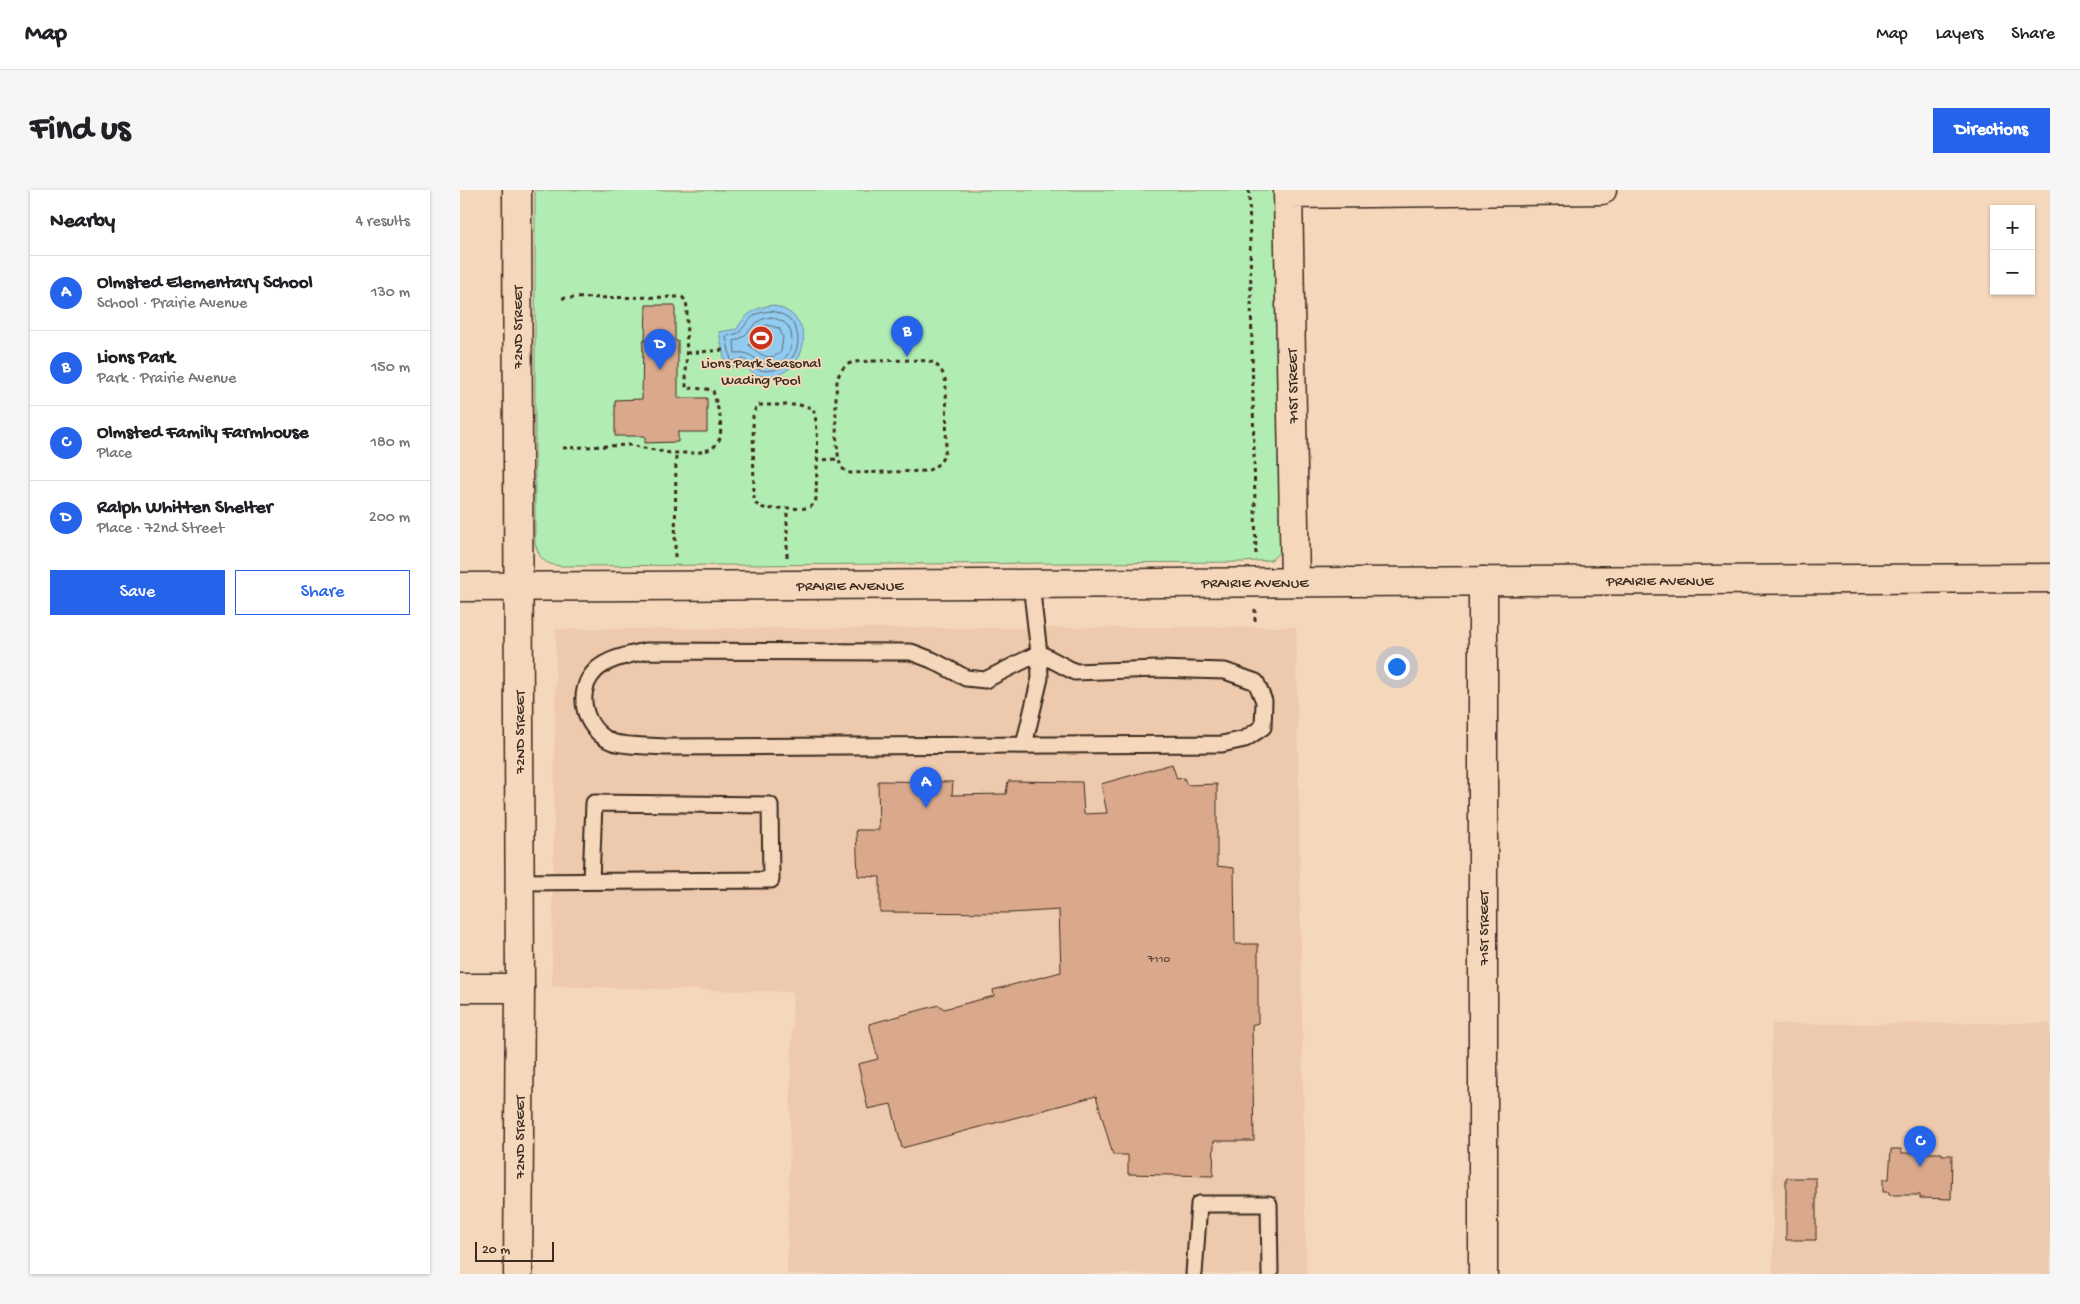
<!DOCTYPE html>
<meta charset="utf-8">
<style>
body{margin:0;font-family:"Gochi Hand",sans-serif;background:#f6f6f6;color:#202124}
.controls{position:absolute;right:15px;top:15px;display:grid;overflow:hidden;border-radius:0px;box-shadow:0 1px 4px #0004}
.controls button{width:45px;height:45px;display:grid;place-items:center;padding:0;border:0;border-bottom:1px solid #e0e0e0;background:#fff;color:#202124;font:25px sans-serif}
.scale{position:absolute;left:15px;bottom:12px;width:79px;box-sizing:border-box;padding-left:5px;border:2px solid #3b2a1e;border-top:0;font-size:14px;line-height:18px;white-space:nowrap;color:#3b2a1e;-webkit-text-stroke:4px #f5d7bb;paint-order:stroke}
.you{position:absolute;left:936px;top:476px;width:18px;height:18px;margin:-12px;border:4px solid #fff;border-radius:50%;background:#1a73e8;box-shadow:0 0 0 8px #1a73e833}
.badge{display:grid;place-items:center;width:32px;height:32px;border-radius:50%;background:#2563eb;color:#fff;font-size:16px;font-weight:700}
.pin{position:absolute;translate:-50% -41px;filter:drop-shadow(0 1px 2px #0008)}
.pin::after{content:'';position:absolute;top:26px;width:18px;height:15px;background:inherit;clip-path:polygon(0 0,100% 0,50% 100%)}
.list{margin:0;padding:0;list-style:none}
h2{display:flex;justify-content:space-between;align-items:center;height:65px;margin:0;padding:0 20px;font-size:21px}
h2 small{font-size:16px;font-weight:400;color:#757577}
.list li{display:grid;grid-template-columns:32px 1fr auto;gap:15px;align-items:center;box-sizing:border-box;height:75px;padding:0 20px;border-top:1px solid #e0e0e0}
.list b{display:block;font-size:19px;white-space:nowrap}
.list p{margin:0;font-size:16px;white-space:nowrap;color:#757577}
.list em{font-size:16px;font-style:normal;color:#757577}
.actions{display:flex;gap:10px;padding:15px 20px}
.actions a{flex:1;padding:11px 0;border:1px solid #2563eb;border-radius:0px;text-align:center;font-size:18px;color:#2563eb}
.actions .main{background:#2563eb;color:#fff}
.map{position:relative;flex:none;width:1590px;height:1084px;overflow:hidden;border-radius:0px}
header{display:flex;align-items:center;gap:30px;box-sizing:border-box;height:70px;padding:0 25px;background:#fff;border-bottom:1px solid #e0e0e0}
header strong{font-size:24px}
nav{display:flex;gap:28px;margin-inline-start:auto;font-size:18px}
.intro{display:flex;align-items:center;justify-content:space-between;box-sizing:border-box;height:120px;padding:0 30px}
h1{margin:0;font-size:35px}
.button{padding:12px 22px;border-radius:0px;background:#2563eb;color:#fff;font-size:18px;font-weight:700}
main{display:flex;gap:30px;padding:0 30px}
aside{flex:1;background:#fff;border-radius:0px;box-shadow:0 1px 4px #0004}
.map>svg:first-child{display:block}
.built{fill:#edc9ad}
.green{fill:#b1edb3;stroke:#768c68}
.water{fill:#91cbf0;stroke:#6f8b9c}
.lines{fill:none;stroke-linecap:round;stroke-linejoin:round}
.shore{stroke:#5d6a72;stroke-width:1}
.building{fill:#daa98c;stroke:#3b2a1e}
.service-casing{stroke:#3b2a1e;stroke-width:19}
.minor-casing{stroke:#3b2a1e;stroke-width:31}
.tertiary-casing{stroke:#3b2a1e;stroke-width:31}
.path{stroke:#3b2a1e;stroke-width:3;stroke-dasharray:4 4;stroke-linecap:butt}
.service{stroke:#f5d7bb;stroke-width:15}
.minor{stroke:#f5d7bb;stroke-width:28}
.tertiary{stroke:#f5d7bb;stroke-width:28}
.labels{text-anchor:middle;stroke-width:4;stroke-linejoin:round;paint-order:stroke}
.number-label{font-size:12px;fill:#634a3a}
.street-label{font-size:15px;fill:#3b2a1e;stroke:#f5d7bb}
.poi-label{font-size:15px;fill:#3b2a1e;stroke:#f5d7bb}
</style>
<header>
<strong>Map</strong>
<nav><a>Map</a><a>Layers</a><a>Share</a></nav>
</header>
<div class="intro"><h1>Find us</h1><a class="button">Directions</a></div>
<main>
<aside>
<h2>Nearby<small>4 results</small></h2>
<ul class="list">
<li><span class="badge">A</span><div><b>Olmsted Elementary School</b><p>School · Prairie Avenue</p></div><em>130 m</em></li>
<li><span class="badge">B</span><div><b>Lions Park</b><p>Park · Prairie Avenue</p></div><em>150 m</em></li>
<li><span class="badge">C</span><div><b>Olmsted Family Farmhouse</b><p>Place</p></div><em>180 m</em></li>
<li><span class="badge">D</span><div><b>Ralph Whitten Shelter</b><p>Place · 72nd Street</p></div><em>200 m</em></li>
</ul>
<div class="actions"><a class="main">Save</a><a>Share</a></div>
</aside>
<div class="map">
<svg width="1590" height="1084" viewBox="0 0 1590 1084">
<rect width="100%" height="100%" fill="#f5d7bb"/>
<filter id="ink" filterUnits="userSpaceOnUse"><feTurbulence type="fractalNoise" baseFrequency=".02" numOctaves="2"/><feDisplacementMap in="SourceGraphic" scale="10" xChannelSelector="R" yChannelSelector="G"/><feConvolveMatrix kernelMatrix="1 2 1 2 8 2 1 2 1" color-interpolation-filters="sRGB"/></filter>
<g filter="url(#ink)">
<path class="built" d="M836 437 846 1084H327L333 802 92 796 96 439Z
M1590 833V1084H1313L1312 834Z"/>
<path class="green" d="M75 0H817L822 354 820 362 811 370 783 372 101 376C84 374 81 370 75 354Z"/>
<path class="water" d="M312 115C318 117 325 119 330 123 360 144 336 195 298 185 292 184 287 178 282 174L266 178 259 142 277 139C285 124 295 118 312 115Z"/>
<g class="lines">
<path class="shore" d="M312 121C319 123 328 126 332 132 349 156 327 186 300 180 294 179 289 172 284 169L271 171 266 146 279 143C290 129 292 122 312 121Z
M311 127C317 129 324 131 328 136 337 151 329 174 310 175 299 175 296 167 287 164 283 162 279 163 275 163L274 151C292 146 289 130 311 127Z
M307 135 319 138 323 147 321 162C309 173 298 163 289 155L297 141Z"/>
</g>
<path class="building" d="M186 115H215V151H218V208H247V242H218V252L185 253V246H155V210L182 209 183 151H185Z
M712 574 717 589 724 588 727 595 757 594V676L774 678 775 754H798V833L792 835 794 951H754L753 986 668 984V965H653L636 906 442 958 431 914 408 919 398 874 418 869 409 834 479 815 484 819 534 806 533 800 601 782 599 720 551 723 420 722V687L398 686 396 640H419L418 591 493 592 492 605 546 604 548 591 622 592 624 624 647 623 641 594Z
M1431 959H1441V963H1482V965H1492L1491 1009 1460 1008V1005H1429V1002H1423V989H1429Z
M1326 988H1356V1050H1326Z"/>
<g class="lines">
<defs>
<path id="service" d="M564 555 580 488 579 463 525 490 506 488 472 470 451 462 186 461C169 465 149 468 136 480 114 502 124 538 150 551 159 556 192 556 204 557L762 554 785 549 803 537 804 511 796 492 765 481 697 479 615 482 579 463 571 394
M59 692 311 690 310 615 134 613 131 691
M734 1084 739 1014H809L810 1084"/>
<path id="minor" d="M828 0 835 392
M828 4 1142 0
M1023 391V1084
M0 397 1590 388
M0 798H60"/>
<path id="tertiary" d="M57 0 60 798 58 1084"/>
</defs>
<use href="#service" class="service-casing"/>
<use href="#minor" class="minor-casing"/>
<use href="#tertiary" class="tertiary-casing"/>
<path class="path" d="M789 0 796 367
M102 108 222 107 226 111 227 118 226 198 247 199 253 201 260 226 261 237 260 248 257 254 251 259 237 263H210L169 255 103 258
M227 163 263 160
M413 171C427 171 464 168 474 173 479 176 484 184 485 189 487 198 487 254 485 262 483 272 475 277 467 281L390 283C386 281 383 280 381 276 375 265 375 206 377 192 378 185 381 179 387 175 394 170 405 172 413 171Z
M356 270 379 269
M215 367 216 263
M327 367V318C338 318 352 322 356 309 356 282 361 244 353 218L339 215H299L296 217 293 226 294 310C298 322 316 318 327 318
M795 431V418"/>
<use href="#service" class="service"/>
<use href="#minor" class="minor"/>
<use href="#tertiary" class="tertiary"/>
</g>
</g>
<defs>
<symbol id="stadium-disc" viewBox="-11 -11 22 22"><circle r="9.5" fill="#c8321e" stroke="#f5d7bb"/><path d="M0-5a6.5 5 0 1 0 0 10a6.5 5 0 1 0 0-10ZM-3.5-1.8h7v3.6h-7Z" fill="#fff"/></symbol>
</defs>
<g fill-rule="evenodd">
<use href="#stadium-disc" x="287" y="134" width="28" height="28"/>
</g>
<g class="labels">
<g class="number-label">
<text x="699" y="772">7110</text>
</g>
<g class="street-label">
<text transform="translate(57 137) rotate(-90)" y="5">72ND STREET</text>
<text transform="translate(832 196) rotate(-91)" y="5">71ST STREET</text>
<text x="1200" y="395">PRAIRIE AVENUE</text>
<text x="795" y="397">PRAIRIE AVENUE</text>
<text x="390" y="400">PRAIRIE AVENUE</text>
<text transform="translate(59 542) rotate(-90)" y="5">72ND STREET</text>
<text transform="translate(1023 738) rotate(-90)" y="5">71ST STREET</text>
<text transform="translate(59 947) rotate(-90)" y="5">72ND STREET</text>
</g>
<g class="poi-label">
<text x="301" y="177">Lions Park Seasonal<tspan x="301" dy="17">Wading Pool</tspan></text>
</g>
</g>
</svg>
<div class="controls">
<button>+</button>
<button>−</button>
</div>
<div class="scale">20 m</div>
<div class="you"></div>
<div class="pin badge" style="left:466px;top:618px">A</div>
<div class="pin badge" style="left:447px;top:167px">B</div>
<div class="pin badge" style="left:1460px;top:977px">C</div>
<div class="pin badge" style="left:200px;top:180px">D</div>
</div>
</main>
